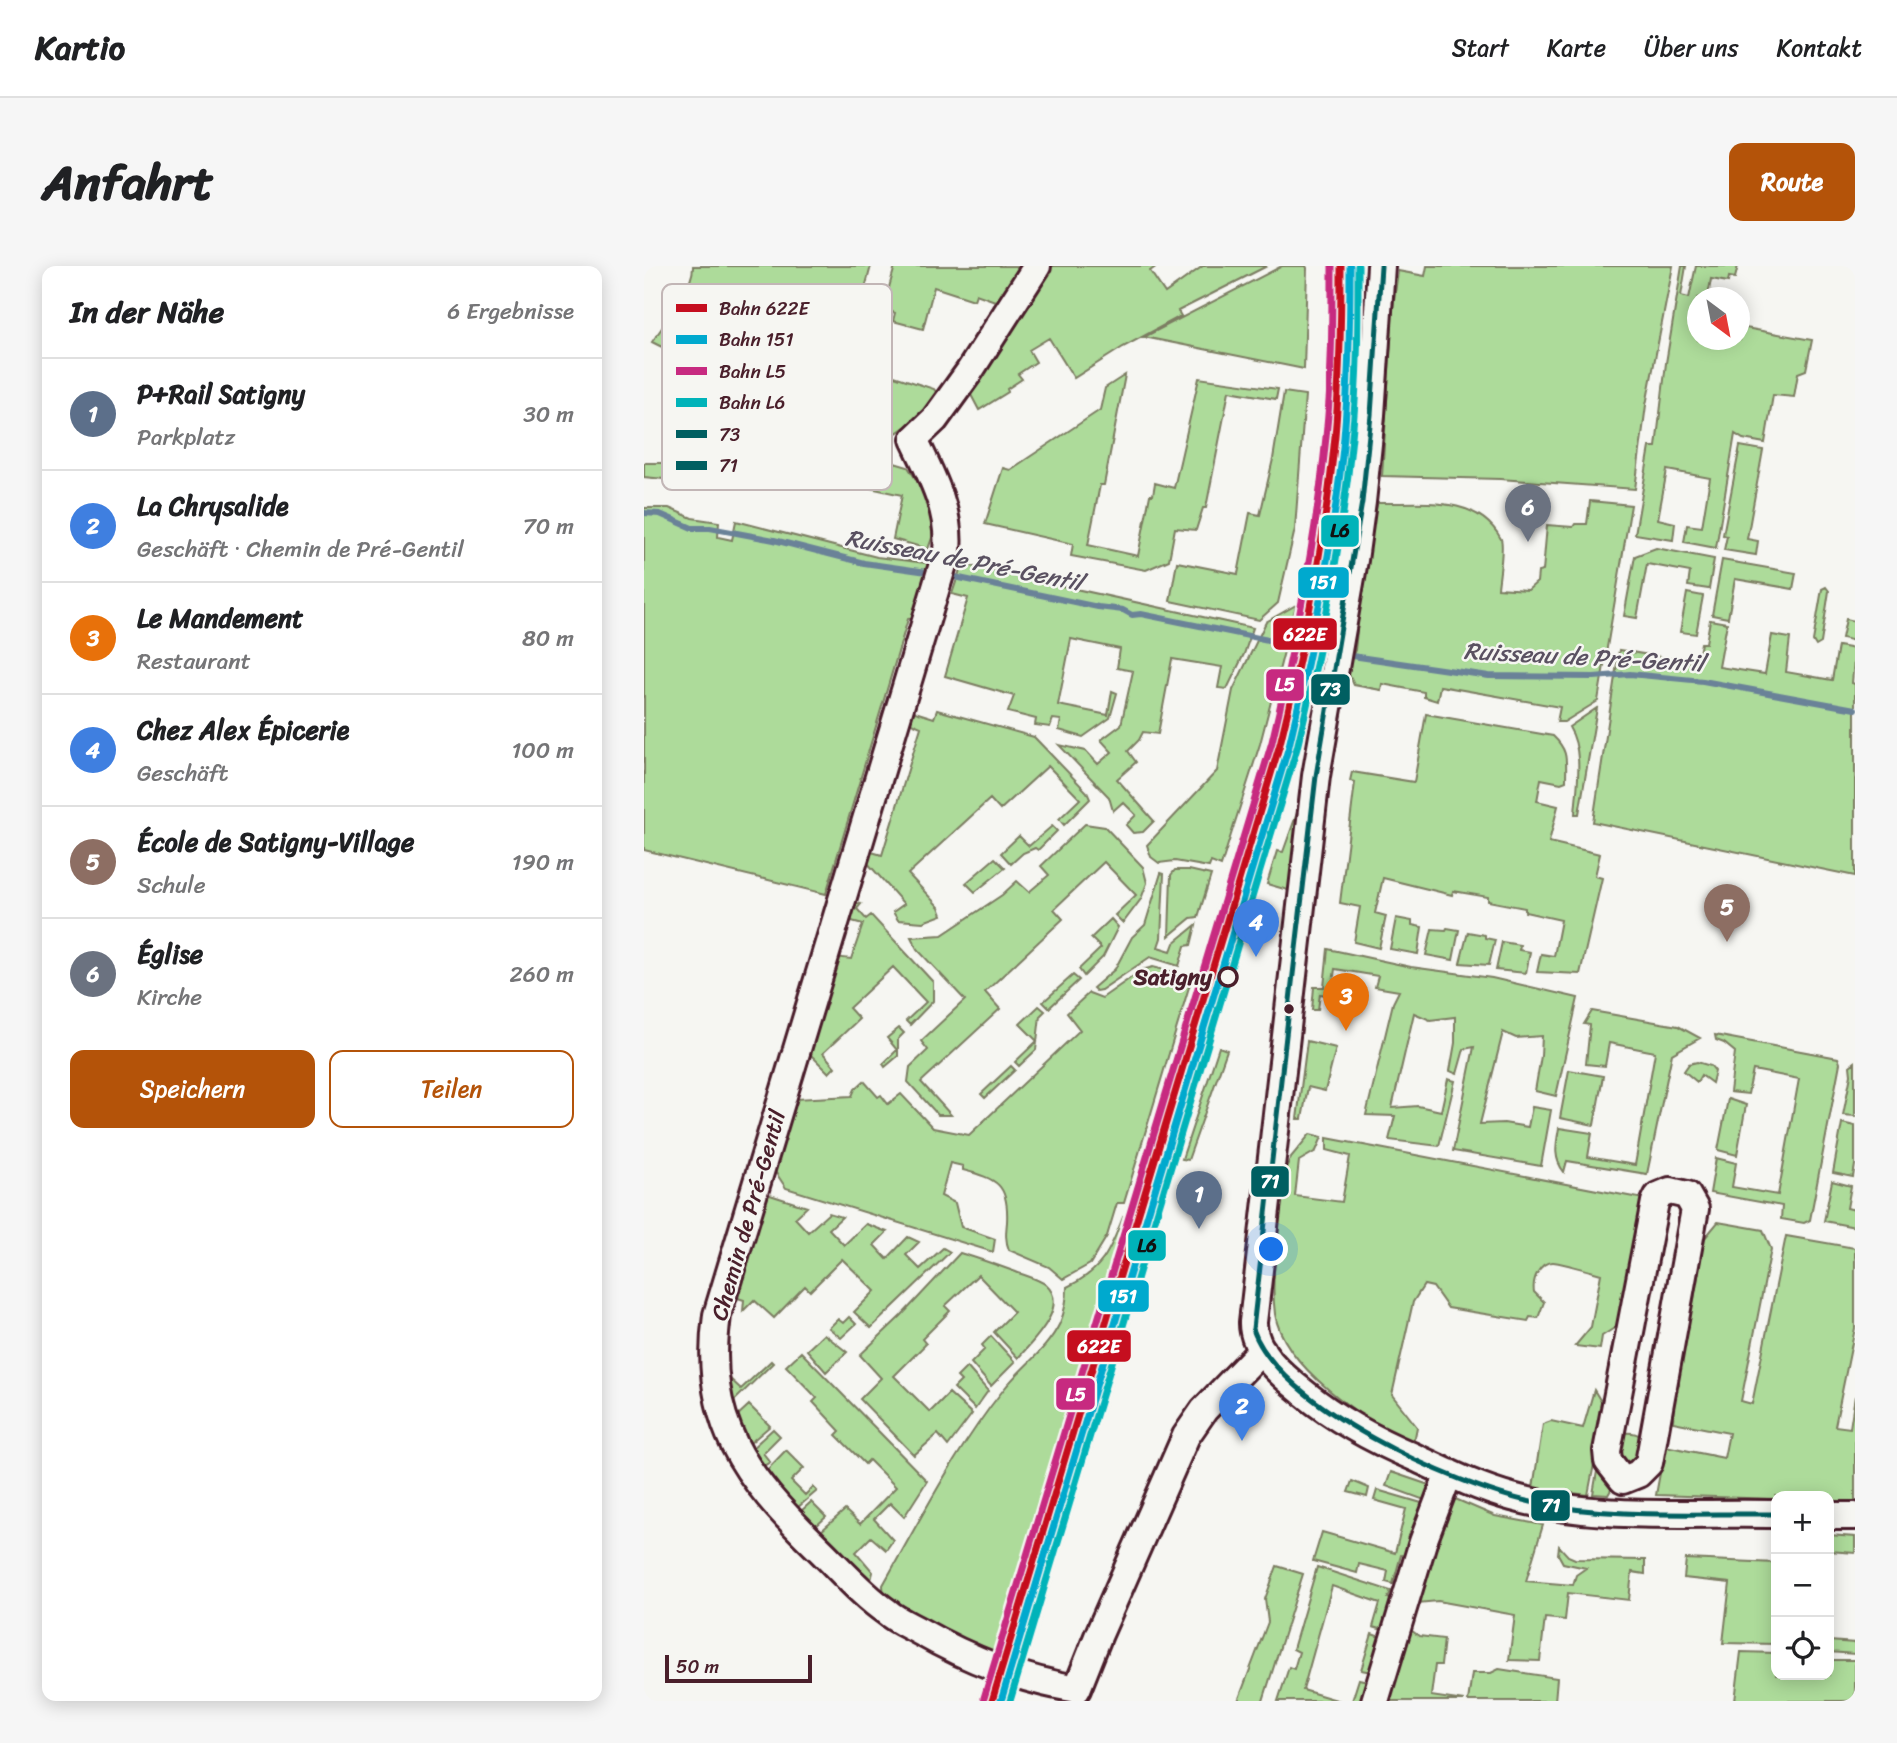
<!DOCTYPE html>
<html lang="de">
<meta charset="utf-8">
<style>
body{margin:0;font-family:Sriracha,sans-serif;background:#f6f6f6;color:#202124}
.controls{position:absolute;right:21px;bottom:21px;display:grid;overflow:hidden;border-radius:14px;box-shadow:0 4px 18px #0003}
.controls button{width:63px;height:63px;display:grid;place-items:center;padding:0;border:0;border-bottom:2px solid #e0e0e0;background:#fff;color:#202124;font:35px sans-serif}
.compass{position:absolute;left:1043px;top:21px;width:63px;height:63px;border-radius:50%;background:#fff;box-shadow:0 4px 18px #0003;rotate:148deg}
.scale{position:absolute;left:21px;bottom:18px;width:147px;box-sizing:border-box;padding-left:7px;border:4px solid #4a1f2b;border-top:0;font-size:19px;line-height:24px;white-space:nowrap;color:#4a1f2b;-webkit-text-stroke:5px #f6f6f2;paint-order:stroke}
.you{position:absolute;left:628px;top:984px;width:24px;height:24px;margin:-18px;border:5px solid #fff;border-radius:50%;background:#1a73e8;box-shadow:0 0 0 10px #1a73e833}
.badge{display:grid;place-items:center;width:46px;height:46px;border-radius:50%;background:#b45309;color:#fff;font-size:23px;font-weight:700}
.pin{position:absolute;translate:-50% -58px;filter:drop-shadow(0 2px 4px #0008)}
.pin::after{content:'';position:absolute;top:37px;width:24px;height:21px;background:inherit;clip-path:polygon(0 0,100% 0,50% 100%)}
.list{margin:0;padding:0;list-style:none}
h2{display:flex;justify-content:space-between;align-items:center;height:91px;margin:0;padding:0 28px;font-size:30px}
h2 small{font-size:23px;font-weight:400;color:#757577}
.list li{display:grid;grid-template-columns:46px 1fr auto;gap:21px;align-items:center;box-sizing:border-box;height:112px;padding:0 28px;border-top:2px solid #e0e0e0}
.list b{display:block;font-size:26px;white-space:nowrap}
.list p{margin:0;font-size:23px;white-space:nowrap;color:#757577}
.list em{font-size:23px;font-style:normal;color:#757577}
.actions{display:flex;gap:14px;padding:21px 28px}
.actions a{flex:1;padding:16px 0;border:2px solid #b45309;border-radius:14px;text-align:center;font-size:24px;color:#b45309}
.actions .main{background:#b45309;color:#fff}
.icon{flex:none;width:38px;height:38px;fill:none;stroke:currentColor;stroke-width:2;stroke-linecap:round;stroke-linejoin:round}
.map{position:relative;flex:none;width:1211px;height:1435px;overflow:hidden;border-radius:14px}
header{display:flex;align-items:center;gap:42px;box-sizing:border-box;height:98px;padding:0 35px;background:#fff;border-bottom:2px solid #e0e0e0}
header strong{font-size:33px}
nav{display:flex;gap:38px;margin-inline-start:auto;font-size:24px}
.intro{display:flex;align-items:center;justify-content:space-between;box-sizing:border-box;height:168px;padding:0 42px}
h1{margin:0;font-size:49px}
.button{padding:18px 32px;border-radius:14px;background:#b45309;color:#fff;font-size:24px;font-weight:700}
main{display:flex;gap:42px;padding:0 42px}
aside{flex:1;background:#fff;border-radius:14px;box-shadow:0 4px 18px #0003}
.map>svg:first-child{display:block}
.green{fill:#addb9a;stroke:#7c7d62;stroke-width:2}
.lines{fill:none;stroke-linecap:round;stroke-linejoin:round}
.stream{stroke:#6a8298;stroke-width:6}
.minor-casing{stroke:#4a1f2b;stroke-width:32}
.minor{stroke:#f6f6f2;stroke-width:26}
.bus-1-casing{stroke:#f6f6f2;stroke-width:10}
.bus-2-casing{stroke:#f6f6f2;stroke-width:10}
.bus-1{stroke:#005f61;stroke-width:5}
.bus-2{stroke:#005f61;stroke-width:5}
.rail-1-casing{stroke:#f6f6f2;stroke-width:12}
.rail-2-casing{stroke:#f6f6f2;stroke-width:12}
.rail-3-casing{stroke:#f6f6f2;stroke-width:12}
.rail-4-casing{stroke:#f6f6f2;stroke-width:12}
.rail-1{stroke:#c50e1f;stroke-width:7}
.rail-2{stroke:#00a9ce;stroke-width:7}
.rail-3{stroke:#c72a80;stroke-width:7}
.rail-4{stroke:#00b3b9;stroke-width:7}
.stop-dot{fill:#f6f6f2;stroke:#4a1f2b;stroke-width:3.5}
.bus-dot{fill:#4a1f2b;stroke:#f6f6f2;stroke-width:2.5}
.labels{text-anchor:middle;stroke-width:5;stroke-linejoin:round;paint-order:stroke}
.stop-label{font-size:23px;font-weight:bold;fill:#4a1f2b;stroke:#f6f6f2;text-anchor:end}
.street-label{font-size:23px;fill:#4a1f2b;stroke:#f6f6f2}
.water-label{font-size:24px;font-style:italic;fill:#5a5161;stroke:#f6f6f2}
.key{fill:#f6f6f2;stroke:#c2b6b6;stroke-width:2}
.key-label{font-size:19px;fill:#4a1f2b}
.line-badge{stroke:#f6f6f2;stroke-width:2.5}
.badge-label{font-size:19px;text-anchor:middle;font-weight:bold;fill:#fff}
.pale-badge-label{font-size:19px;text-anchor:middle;font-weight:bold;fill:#111}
</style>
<header>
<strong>Kartio</strong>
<nav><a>Start</a><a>Karte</a><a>Über uns</a><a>Kontakt</a></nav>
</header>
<div class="intro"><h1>Anfahrt</h1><a class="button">Route</a></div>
<main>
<aside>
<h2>In der Nähe<small>6 Ergebnisse</small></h2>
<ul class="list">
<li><span class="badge" style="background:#5c6f8a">1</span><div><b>P+Rail Satigny</b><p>Parkplatz</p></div><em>30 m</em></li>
<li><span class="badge" style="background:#3f7fe0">2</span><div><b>La Chrysalide</b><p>Geschäft · Chemin de Pré-Gentil</p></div><em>70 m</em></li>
<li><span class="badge" style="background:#e8710a">3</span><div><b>Le Mandement</b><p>Restaurant</p></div><em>80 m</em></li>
<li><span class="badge" style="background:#3f7fe0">4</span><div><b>Chez Alex Épicerie</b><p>Geschäft</p></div><em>100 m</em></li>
<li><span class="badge" style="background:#8d6e63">5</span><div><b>École de Satigny-Village</b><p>Schule</p></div><em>190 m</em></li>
<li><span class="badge" style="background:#6b7280">6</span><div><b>Église</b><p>Kirche</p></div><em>260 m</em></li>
</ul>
<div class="actions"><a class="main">Speichern</a><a>Teilen</a></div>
</aside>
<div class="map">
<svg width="1211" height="1435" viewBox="0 0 1211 1435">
<rect width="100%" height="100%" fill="#f6f6f2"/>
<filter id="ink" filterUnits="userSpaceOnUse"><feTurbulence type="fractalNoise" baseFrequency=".0143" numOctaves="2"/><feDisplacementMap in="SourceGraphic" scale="14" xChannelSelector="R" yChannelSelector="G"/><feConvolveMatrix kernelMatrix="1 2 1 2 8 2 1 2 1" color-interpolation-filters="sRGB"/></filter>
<g filter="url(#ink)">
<path class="green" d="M49 0H227L212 56 207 55 205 59 187 55 177 86 290 123 294 129 279 148 241 175 184 197 80 219 0 211V197H18L22 193 30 135 40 133 51 110C46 90 25 85 8 76 20 58 50 21 49 0Z
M251 0H377L354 36 332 28 330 34 290 21 279 63 249 55 251 47 239 43Z
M406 0H513L506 5 521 27 559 0H623L534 45 537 50 479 81 430 112 405 72 385 84 392 96 374 108 378 113 363 123 364 126 335 144 326 127Z
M638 0H662L663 2 660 103 500 71Z
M783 0H1029L1002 139 991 223 856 213 738 210 749 42 754 5 781 10Z
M1038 0H1042L1037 30 1045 32 1052 0H1094L1091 12 1085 11 1084 16 1067 13 1064 31 1054 32V74H1096V61L1168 74 1162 104 1154 107 1150 131 1129 129 1121 177 1099 173 1091 168 1072 282 1040 276 1043 259 1058 261 1066 212 1023 204 1014 253 1031 257 1029 274 991 268 1006 181H1012L1022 97Z
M481 109 460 219H456L444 279 494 290 506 229H509L511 217 530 222 555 112 634 123 632 133 585 125 562 242H559L552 264 531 262 525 294 502 304 427 290 429 278 341 258 359 202 366 204 456 144 461 122Z
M640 126 661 129 651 263 634 337 615 354 526 335 533 296 594 308 606 247 616 249 629 193Z
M1096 180 1119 184 1103 273 1114 275 1112 289 1080 284 1083 270 1079 269Z
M247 196 264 201 277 221 289 248V269L284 283 249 273 258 229 226 222 231 202Z
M946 235 987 239 954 435 920 456H913L916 441 796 420 793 435 780 431V426L738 418 737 424 710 419 705 409 706 396 711 384 717 326 733 237C776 238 833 228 857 273 860 281 855 312 854 322L884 324 893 316 894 306 899 305 903 259 929 261 931 258H943Z
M0 242H25L48 252 75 256 74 271 88 274 92 255 233 291 290 298 273 350 264 353 182 628 0 584Z
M1012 282 1070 293 1065 323 1044 320 1046 306 1003 298 993 352 980 350 991 290Z
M1078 294 1152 307 1149 323 1091 313 1084 352 1068 349Z
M318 298 609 362 600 388 583 423 574 422 578 401 528 393 514 468 499 466 495 474 484 485 492 496 473 513 510 555 499 566 489 567 482 559 492 549 479 536 469 545 465 531 415 479 442 485 454 498 468 486 457 474 477 459 489 405 473 402 476 383 427 373 414 439 464 449 468 425 473 427 466 452 439 471 415 464 417 454 409 453 406 461 391 459 392 453 364 446 370 430 301 410 324 332 308 328Z
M1182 321 1185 325 1177 377 1172 380 1169 375 1178 323Z
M1043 327 1059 330 1052 368 1036 366Z
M652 339 616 478 577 600 567 596 565 601 531 595 515 597 507 591 503 579 573 505 589 424 622 356Z
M1202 353 1211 355V375L1198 372Z
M1066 354 1083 357 1075 401 1121 408 1128 369 1146 372 1142 406 1188 414 1194 380 1211 383 1208 417 1211 418V610L949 556 975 384 1053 397 1057 377H1062Z
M953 442 935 548H931C933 519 940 486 925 461Z
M293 444 390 471 443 526 446 533 420 559 415 553 436 533 404 500 356 544 346 533 264 608 295 641 298 649 279 656 254 654 249 646 260 638 221 594 224 585 238 589 277 461 265 456 268 445 290 452Z
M782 448 909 470C925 485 922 494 922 515L917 517 897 513 893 535 914 540 905 576 956 588 951 610 958 612 936 708 893 706 897 688 910 690 917 654 881 646V642L844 635V631L809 625 808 629 739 612 731 647 742 650 735 682 710 676 716 641 696 637 711 516 706 515 708 506 770 516Z
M653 547H656L647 625 623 618 633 585 639 586Z
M441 558 461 561 499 601 503 617 497 633 479 657 471 649 492 629 460 596 410 643 419 653 341 726 356 743 277 816 307 849H294L264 816 266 801 284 784 277 775 321 734 273 683 267 671 298 669 358 629 373 615 385 626 405 609 397 600Z
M408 560 413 565 394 584 391 582 379 587 367 598 357 587 375 570 385 580Z
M351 592 361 602 331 626 322 617Z
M531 604H545L567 609 554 651 547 652 525 670 527 609Z
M517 607 520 608 517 672 514 681 527 685 530 677 552 659 547 679 541 680 535 700 506 691 457 724 452 725 449 722 471 703 488 671 501 659Z
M213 637 217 638 213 643 222 653 227 649 289 716V735L266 759 262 755 282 736 249 701 205 742 215 753 179 787 191 801 185 807 167 789 152 833 208 830 211 823 220 815 234 831 237 829 244 838 257 828 289 862 325 869 436 764 423 747 445 727 458 732 498 704 509 701 548 711 480 937H473L463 970 446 998 419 1013 405 1001 365 984C361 974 362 966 363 956 365 918 353 913 319 904V900L306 897 297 930 311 937 317 961 351 973 349 986 142 922 130 904 191 691 207 693 219 658 204 654 209 639Z
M752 652 768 655V659L778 661 774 688 746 683Z
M467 653 474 661 459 691 440 710 435 703 457 682 447 672Z
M803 662 815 664 809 694 782 689 788 663 802 664Z
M824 666 841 669V672L851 674 845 699 816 697Z
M858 676 876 679 875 684 886 686 882 707 852 704Z
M684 683 767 701 848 712 934 732 912 830 891 825 897 790 898 770 872 772 859 766 836 858 860 857 884 861 888 841 907 844 897 900 809 885 830 781 820 783 813 808 806 805 811 777V751L786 754 770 747 748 842 774 840 797 845 804 813 811 815 795 880 745 874 751 850 722 849 749 737 755 725 731 721 734 710 691 703 687 730 676 728 674 744H668L670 721H680Z
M429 709 435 714 405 742 399 736Z
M395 740 401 745 396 750 392 784 375 800 371 796 393 775 376 758Z
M948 745 1034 760 1056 772 1028 788 1003 908 923 895 920 906C909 892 912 879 915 862L948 867 944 891 991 899 1011 786 965 777 961 800 942 798 946 759 940 758Z
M255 762 260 767 254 773V790L241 801 239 798 253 784 243 772Z
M1071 769 1194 792 1196 797 1166 954 1160 957 1137 953 1138 940 1066 927 1072 892 1092 897 1088 921 1134 929 1155 813 1109 804 1104 828 1086 826 1091 786 1080 777 1072 774Z
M663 775 692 782 681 825 664 821 658 853H653Z
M575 781 583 784 544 894 538 893Z
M1053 796 1067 800 1071 805 1068 817 1057 809 1053 816 1040 805 1045 798Z
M1211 796V850L1199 849 1207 809 1206 800Z
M367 800 371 804 341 832 337 828Z
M925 804 959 810 950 859 916 852Z
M1084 833 1102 839 1093 889 1074 884Z
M1198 857 1211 860V899L1209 911 1189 907Z
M666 868 678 871 672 885 655 895 651 930 698 936 706 890 683 884V872L1000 933 975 1059 958 1070 956 1083 931 1080 947 1061 957 1008C950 1006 914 996 909 996 895 996 888 1014 890 1026L900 1036 894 1052 886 1051 884 1055 804 1042 789 1021 780 1019 769 1036 748 1129 773 1161 771 1171 765 1179C722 1154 639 1101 631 1048 625 1003 638 950 641 904L647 891Z
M1188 915 1207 920 1203 942 1211 944V961L1180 955Z
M123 928 163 941 151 952 164 966 185 947 198 951 185 963 200 979 222 958 243 966 230 979 243 993 264 971 275 976 262 989 276 1003 299 982 306 986 227 1062 210 1046 231 1025 198 993 166 1025 161 1020 130 1052 110 1034 99 1045 100 1034 91 1031Z
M479 951 486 953 350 1395 240 1333 239 1319C277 1252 312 1183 360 1123 378 1100 403 1084 416 1057 421 1045 423 1034 423 1021 458 1005 466 985 479 951Z
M1074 956 1119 964 1127 983 1097 1135 1108 1138 1142 970 1211 982V1062L1191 1160 1206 1162 1211 1130V1236L1185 1235V1230H1132V1233L1012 1229 1021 1180 1080 1192 1085 1167 1029 1156 1031 1118H1035V1090L1045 1062 1042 1061 1050 1034 1060 973Z
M316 987C336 993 353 999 372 1006 382 1010 395 1013 402 1019 426 1040 388 1076 374 1092L350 1066 370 1046 334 1009 301 1040 306 1045 278 1073 282 1078 250 1110 286 1146 305 1127 328 1148 304 1180 294 1168 270 1189 216 1133 237 1112 216 1089 257 1050Z
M205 1051 212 1058 197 1072 185 1062 194 1053 199 1057Z
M180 1068 203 1086 182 1106 163 1084Z
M347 1070 371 1096 347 1120 327 1097 341 1083 338 1079Z
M157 1086 283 1215 260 1251 246 1237 230 1253 249 1274 242 1284 227 1271 212 1286 229 1306 227 1314 176 1266 201 1244 216 1258 252 1221 225 1194 221 1198 192 1169 196 1165 169 1136 173 1132 142 1100Z
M127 1095 129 1097 88 1137 84 1111 97 1123Z
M323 1101 344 1125 331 1143 310 1122 317 1115 313 1111Z
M950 1124 961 1142 944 1229 889 1222 899 1158 907 1155 939 1162Z
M105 1139 126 1160 105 1178 92 1151Z
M129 1163 136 1170 119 1187 126 1196 118 1201 107 1183Z
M978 1167C990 1166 997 1167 1002 1179L987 1200 975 1197Z
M142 1184 160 1202 147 1215 161 1229 169 1221 173 1225 153 1242 120 1207Z
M955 1194 968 1222 964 1229 949 1228Z
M747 1206 791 1221 786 1236 742 1220Z
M708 1215 725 1222 723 1231 704 1226Z
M733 1224 781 1238 765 1290 757 1289 749 1318 742 1316 744 1305 715 1298 713 1307 669 1295 678 1266 751 1287 762 1243 730 1234Z
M809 1232 851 1250 899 1259 882 1315 929 1319 932 1309 942 1302 919 1297 914 1288 915 1280 924 1290 931 1293 1001 1294V1308L988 1306 985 1334 924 1327 921 1354 901 1352 896 1395 865 1394 871 1349 794 1335 774 1337 770 1329Z
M167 1236 182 1251 171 1261 156 1246Z
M1185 1269 1211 1271V1287L1185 1285Z
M1042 1293 1132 1297V1378L1079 1377 1086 1317 1040 1312Z
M633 1300 659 1308 619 1435H594L624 1356 621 1333Z
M673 1301 747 1325 744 1332 752 1336 742 1365 729 1361 736 1337 688 1320 659 1424 696 1435H634L645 1401 650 1403 655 1386 649 1383Z
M764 1362 775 1370 800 1373 797 1399H791L787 1430 820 1435H736Z
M728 1368 739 1372 728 1406 717 1404Z
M1185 1375 1211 1377V1388L1185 1386Z
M1097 1386 1132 1387V1409H1185V1394H1211V1435H1091Z
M855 1403 913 1412 911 1435H824L828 1407H847Z
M715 1413 728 1416 721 1435H708Z"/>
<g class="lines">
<path class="stream" d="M0 247 16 248 48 262H66L130 274 220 297 290 307
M301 309 454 341 479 344 488 349 497 348 634 376
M708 390 845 410 950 411 986 408 1059 415 1211 443"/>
<defs>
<path id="minor" d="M393 0 325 106 291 153 270 173C287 209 307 245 303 285L73 1049C58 1155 101 1211 173 1281 196 1303 217 1328 243 1346 252 1354 264 1359 275 1365 326 1394 375 1413 433 1423L455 1368 542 1170 560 1144 618 1084
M737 0 727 149 718 236 710 294 672 510 609 1056C608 1085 640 1111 660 1127 694 1155 730 1174 770 1191 802 1206 834 1222 868 1231 954 1255 1044 1246 1132 1248
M1026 925 1043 929 1051 943 1005 1197 994 1208 979 1214 964 1195 963 1185 1011 936 1014 930Z
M1185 1250H1211
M731 1435 779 1276 805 1207"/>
</defs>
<use href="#minor" class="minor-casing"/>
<use href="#minor" class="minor"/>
<defs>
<path id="bus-1" d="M645 743 672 510 718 236 727 149 737 0"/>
<path id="bus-2" d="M645 743 609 1063C635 1140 811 1220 887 1236 967 1253 1051 1247 1132 1248"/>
</defs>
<use href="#bus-1" class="bus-1-casing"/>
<use href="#bus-2" class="bus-2-casing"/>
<use href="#bus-1" class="bus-1"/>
<use href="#bus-2" class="bus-2"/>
<defs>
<path id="rail-1" d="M348 1435 636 478C661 376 681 274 691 170 696 113 697 57 697 0"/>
<path id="rail-2" d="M357 1435 645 480C669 378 690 275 700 171 705 114 706 57 706 0"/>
<path id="rail-3" d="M340 1432 628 476C652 375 672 274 682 171 688 114 688 57 688 0"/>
<path id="rail-4" d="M366 1435 653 482C678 380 698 276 708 171 714 114 714 57 714 0"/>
</defs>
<use href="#rail-1" class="rail-1-casing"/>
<use href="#rail-2" class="rail-2-casing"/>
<use href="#rail-3" class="rail-3-casing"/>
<use href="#rail-4" class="rail-4-casing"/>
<use href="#rail-1" class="rail-1"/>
<use href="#rail-2" class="rail-2"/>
<use href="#rail-3" class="rail-3"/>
<use href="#rail-4" class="rail-4"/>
</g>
</g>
<circle class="stop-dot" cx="584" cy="711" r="9"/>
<circle class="bus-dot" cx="645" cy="743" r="6"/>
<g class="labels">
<g class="stop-label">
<text x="568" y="719">Satigny</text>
</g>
<g class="street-label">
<text transform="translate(104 949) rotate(-74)" y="8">Chemin de Pré-Gentil</text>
</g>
<g class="water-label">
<text transform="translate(320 294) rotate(11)" y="8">Ruisseau de Pré-Gentil</text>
<text transform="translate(940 391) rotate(3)" y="8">Ruisseau de Pré-Gentil</text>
</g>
</g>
<rect x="18" y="18" width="230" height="206" rx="10" class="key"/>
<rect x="32" y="38" width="31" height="8" fill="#c50e1f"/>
<rect x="32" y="69" width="31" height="9" fill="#00a9ce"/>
<rect x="32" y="101" width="31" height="8" fill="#c72a80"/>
<rect x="32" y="132" width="31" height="9" fill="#00b3b9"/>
<rect x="32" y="164" width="31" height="8" fill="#005f61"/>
<rect x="32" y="195" width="31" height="9" fill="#005f61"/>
<g class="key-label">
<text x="75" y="49">Bahn 622E</text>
<text x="75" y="80">Bahn 151</text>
<text x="75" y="112">Bahn L5</text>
<text x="75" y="143">Bahn L6</text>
<text x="75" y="175">73</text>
<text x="75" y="206">71</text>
</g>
<g class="line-badge">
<rect x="676" y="248" width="40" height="34" rx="7" fill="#00b3b9"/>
<rect x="653" y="300" width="53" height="33" rx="7" fill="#00a9ce"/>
<rect x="628" y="351" width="66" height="34" rx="7" fill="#c50e1f"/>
<rect x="621" y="402" width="40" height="34" rx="7" fill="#c72a80"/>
<rect x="666" y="407" width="41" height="33" rx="7" fill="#005f61"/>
<rect x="606" y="899" width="40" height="33" rx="7" fill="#005f61"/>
<rect x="483" y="963" width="40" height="33" rx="7" fill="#00b3b9"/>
<rect x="453" y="1013" width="53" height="34" rx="7" fill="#00a9ce"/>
<rect x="422" y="1063" width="66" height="34" rx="7" fill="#c50e1f"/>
<rect x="411" y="1111" width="41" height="34" rx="7" fill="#c72a80"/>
<rect x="886" y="1223" width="41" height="33" rx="7" fill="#005f61"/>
</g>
<g class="badge-label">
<text x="679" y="323">151</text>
<text x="661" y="375">622E</text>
<text x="641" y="425">L5</text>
<text x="686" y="430">73</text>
<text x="626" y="922">71</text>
<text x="479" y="1037">151</text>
<text x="455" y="1087">622E</text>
<text x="432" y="1135">L5</text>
<text x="907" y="1246">71</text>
</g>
<g class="pale-badge-label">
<text x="696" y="271">L6</text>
<text x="503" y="986">L6</text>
</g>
</svg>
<div class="controls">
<button>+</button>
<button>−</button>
<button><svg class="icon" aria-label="locate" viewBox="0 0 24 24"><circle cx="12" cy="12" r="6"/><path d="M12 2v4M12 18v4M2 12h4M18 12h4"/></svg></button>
</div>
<svg class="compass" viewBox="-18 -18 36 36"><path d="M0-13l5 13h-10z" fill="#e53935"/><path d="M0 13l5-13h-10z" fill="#757577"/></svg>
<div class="scale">50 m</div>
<div class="you"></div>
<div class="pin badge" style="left:555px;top:963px;background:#5c6f8a">1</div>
<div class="pin badge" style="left:598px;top:1175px;background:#3f7fe0">2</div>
<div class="pin badge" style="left:702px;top:765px;background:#e8710a">3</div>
<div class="pin badge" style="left:612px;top:691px;background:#3f7fe0">4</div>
<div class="pin badge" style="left:1083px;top:676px;background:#8d6e63">5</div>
<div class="pin badge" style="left:884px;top:276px;background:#6b7280">6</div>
</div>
</main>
